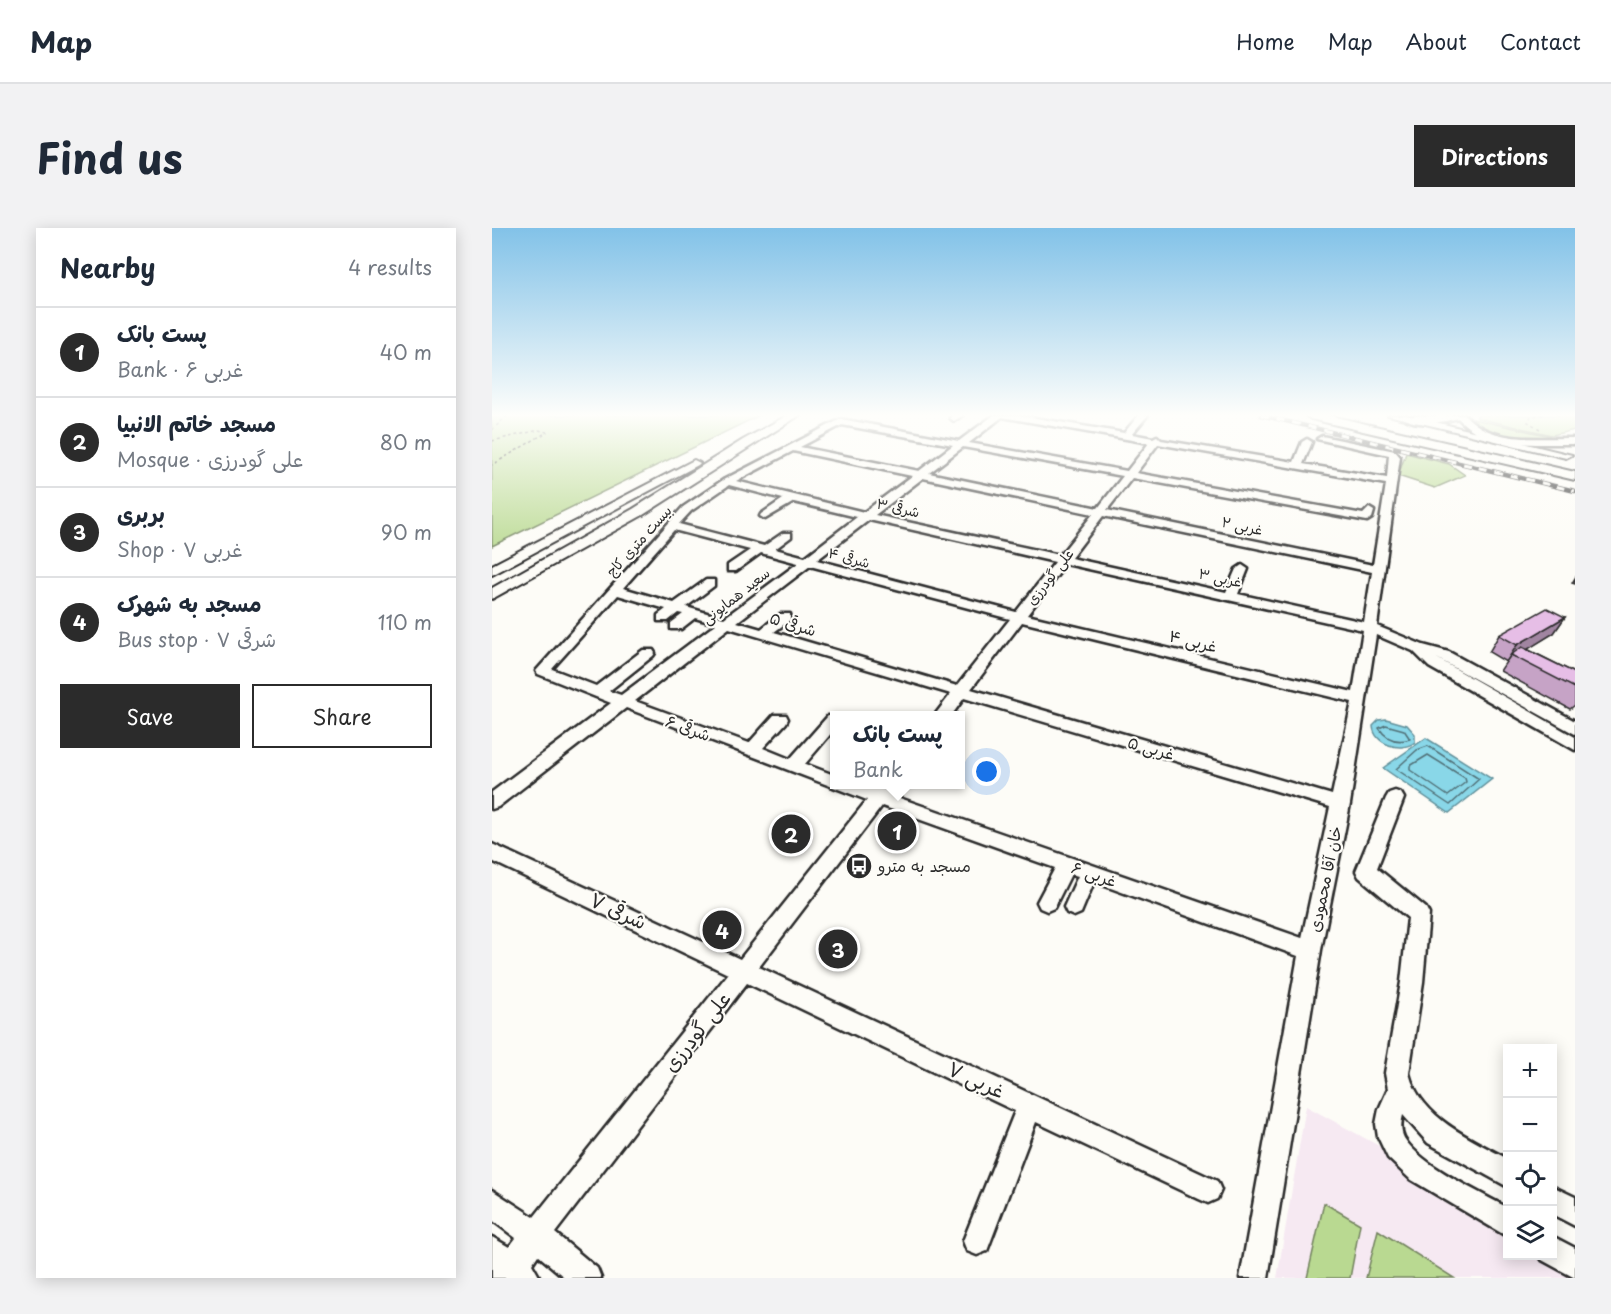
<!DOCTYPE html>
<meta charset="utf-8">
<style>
body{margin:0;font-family:"Playpen Sans","Playpen Sans Arabic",sans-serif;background:#f2f2f3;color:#1f2937}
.controls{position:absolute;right:18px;bottom:18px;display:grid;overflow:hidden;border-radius:0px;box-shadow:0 3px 15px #0003}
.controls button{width:54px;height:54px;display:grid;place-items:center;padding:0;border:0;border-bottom:2px solid #e0e1e3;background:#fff;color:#1f2937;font:30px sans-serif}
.you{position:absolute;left:495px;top:544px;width:21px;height:21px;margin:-15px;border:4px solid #fff;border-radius:50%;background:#1a73e8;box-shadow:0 0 0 9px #1a73e833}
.badge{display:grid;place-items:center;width:39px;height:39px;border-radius:50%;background:#2b2b2b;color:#fff;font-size:20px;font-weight:700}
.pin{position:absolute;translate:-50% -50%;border:3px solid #fff;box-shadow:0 2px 6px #0006}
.popup{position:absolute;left:338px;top:483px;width:135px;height:78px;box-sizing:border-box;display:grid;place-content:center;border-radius:0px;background:#fff;filter:drop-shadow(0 2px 4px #0005);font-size:20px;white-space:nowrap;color:#747a83}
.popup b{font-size:22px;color:#1f2937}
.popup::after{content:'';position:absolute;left:50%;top:100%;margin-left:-12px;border:12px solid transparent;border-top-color:#fff}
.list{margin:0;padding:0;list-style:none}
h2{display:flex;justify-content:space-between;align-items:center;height:78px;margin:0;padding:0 24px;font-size:26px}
h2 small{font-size:20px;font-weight:400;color:#747a83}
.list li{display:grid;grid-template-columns:39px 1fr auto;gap:18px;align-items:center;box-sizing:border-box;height:90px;padding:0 24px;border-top:2px solid #e0e1e3}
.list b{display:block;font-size:22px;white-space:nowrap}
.list p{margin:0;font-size:20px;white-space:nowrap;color:#747a83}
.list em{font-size:20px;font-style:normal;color:#747a83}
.actions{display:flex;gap:12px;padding:18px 24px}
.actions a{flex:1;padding:14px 0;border:2px solid #2b2b2b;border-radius:0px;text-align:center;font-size:21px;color:#2b2b2b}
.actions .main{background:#2b2b2b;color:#fff}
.icon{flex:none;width:33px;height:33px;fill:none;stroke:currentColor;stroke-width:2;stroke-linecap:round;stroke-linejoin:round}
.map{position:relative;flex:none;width:1083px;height:1050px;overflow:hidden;border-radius:0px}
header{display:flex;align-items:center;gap:36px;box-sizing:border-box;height:84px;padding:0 30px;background:#fff;border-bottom:2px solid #e0e1e3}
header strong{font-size:28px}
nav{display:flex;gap:33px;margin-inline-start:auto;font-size:21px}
.intro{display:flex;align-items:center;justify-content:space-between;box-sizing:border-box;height:144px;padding:0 36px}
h1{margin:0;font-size:42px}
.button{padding:15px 27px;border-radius:0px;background:#2b2b2b;color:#fff;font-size:21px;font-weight:700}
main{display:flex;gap:36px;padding:0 36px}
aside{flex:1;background:#fff;border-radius:0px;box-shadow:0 3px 15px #0003}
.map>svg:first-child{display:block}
.built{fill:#f6e9f2}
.green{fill:#b9d991;stroke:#72825e;stroke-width:1.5}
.water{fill:#89d7e8;stroke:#63929c;stroke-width:1.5}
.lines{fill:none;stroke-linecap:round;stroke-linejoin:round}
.shore{stroke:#517077;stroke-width:1.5}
.minor-casing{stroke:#2b2b2b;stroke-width:5}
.major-casing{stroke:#2b2b2b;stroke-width:4}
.highway-casing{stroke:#2b2b2b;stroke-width:4}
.path{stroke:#2b2b2b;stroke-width:1.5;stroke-dasharray:3 3;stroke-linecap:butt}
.minor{fill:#fdfcf7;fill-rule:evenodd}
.major{fill:#fdfcf7;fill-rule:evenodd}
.highway{fill:#fdfcf7;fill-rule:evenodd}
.rail-casing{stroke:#2b2b2b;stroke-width:4.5}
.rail{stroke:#fdfcf7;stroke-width:3;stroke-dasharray:8;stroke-linecap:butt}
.wall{fill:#c6a3c6;stroke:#2b2b2b;stroke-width:1.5}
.shaded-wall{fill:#a185a1;stroke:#2b2b2b;stroke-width:1.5}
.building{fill:#e6bee6;stroke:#2b2b2b;stroke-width:1.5}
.labels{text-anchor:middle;stroke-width:4.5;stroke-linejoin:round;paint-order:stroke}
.far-street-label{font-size:14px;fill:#2b2b2b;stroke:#fdfcf7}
.street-label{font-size:16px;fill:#2b2b2b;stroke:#fdfcf7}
.poi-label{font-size:16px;fill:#2b2b2b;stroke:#fdfcf7;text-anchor:start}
.near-street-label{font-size:20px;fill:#2b2b2b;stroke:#fdfcf7}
</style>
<header>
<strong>Map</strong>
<nav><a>Home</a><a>Map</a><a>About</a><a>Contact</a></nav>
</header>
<div class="intro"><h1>Find us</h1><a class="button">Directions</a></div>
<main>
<aside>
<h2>Nearby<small>4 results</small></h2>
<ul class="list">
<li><span class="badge">1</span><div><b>پست بانک</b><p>Bank · ۶ غربی</p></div><em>40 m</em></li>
<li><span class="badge">2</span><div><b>مسجد خاتم الانبیا</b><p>Mosque · علی گودرزی</p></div><em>80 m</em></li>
<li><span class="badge">3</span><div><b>بربری</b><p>Shop · ۷ غربی</p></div><em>90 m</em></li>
<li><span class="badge">4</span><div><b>مسجد به شهرک</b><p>Bus stop · ۷ شرقی</p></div><em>110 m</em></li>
</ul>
<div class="actions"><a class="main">Save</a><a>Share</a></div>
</aside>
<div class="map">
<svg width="1083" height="1050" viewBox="0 0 1083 1050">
<rect width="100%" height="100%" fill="#fdfcf7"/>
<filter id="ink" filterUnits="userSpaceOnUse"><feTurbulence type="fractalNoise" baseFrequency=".0167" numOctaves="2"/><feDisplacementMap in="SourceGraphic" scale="12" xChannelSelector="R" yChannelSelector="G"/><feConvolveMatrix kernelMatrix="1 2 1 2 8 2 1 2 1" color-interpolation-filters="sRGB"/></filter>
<g filter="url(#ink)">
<path class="built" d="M814 878 900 925 912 946 1015 1007 1016 1028H1050L1083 1047V1050H785Z"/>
<path class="green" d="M0 187H268L0 318Z
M985 187H1083V202L1060 207 985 190Z
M981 191 1058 208C1030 214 1003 206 978 194Z
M914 225 957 236 973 247 943 260 906 248Z
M832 975 868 996 858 1050H815Z
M886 1002 962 1050H874Z"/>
<path class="water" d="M894 491 915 497 923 506V514C910 525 882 517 881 498L887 492Z
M934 510 1000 551 957 585 891 540Z"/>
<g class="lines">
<path class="shore" d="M894 497 912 502 918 511C905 515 894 511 887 500Z
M936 518 987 551 958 577 904 541 925 522Z
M936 527 973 550 974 554 956 568 918 542V538Z"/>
<defs>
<path id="minor" d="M461 187H471L462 193 458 190Z
M502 187H526L632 205 647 187H656L640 206 661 210 665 208 669 212 802 234 810 214 815 211 820 214 811 236 895 250 897 227 825 211 830 208 903 223 908 229 885 398 931 417 957 424 1083 493V506L943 429 1083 509V522L937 439 921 423 884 407 858 576 829 722 776 1050H748L806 728 602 654 589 685 582 688 575 685 572 679 586 648 579 646 562 680 555 683 548 680 545 674 563 640 390 578 267 739 725 953 729 962 725 971 716 975 707 971 544 894 495 1023 485 1027 475 1023 471 1013 523 883 255 755 63 1005 105 1040 109 1050H73L46 1027 40 1036 48 1050H0V1009L17 1019 24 1010 0 992V962L42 989 236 746 0 633V616L248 731 375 572 134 480 6 579 0 581V564L119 475 46 446 44 443 191 279 231 252 349 191 467 213ZM510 189 657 215 635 243 477 215ZM350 197 461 217 427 243 308 219ZM666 216 894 256 881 337 615 282 640 250 875 293 880 290 882 283 877 280 871 286 644 245ZM471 219 631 248 606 280 437 245ZM301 223 420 248 372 284 244 253ZM431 250 601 286 568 327 383 287ZM237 257 291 271 269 286 268 288 273 291 302 274 365 289 313 329 283 321 299 309V305H291L272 318 187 296 199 283ZM611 288 880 344 872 394 746 366 756 341 750 337 744 341 734 364 579 330ZM377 292 563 334 524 384 325 332ZM182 302 258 322 236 337V343H244L269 325 306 335 232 390 194 379 222 358V352H214L182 375 131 360ZM574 336 871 402 861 464 535 387ZM318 338 518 391 465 458 282 404 298 392V386H288L269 401 245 394ZM126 367 174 381 166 387V393H176L186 385 191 386 179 395V401H189L203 390 224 396 129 467 117 463 161 428 163 425 161 422H151L104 458 60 441ZM530 394 860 474 840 567 479 461ZM237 400 459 466 442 488H459L472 470 838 579 810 710 399 567 405 556H387L383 561 370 556H342V547L313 536 342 502V488H345H336L298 531 271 520 294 495 296 491 294 487H282L257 515 143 473Z
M958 187H973C1001 217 1045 209 1083 210V216C1043 215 995 222 966 190 951 194 927 199 914 191 924 184 945 190 958 187Z
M903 563 909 565 912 570 885 640 934 680 937 686 931 754 917 845C928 890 979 911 1016 931V959L936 915 911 887C909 895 908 902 912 910 928 937 987 964 1016 980V1009L918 951 896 930 886 909 884 896 887 881 896 861 893 845 909 754 916 690 867 649 864 643 894 570 897 565Z
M1060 958 1083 969V998L1060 986Z
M1060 1008 1083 1020V1050L1050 1032 1048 1028H1060Z"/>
<path id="major" d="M296 187H308L151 287 0 371V360L141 281 251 212Z
M896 187H914L1080 227 1074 230Z
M202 232 208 235 206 237 0 347V337Z"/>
<path id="highway" d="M813 187H835L1083 244V252L819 191Z"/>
</defs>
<use href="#minor" class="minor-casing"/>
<use href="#major" class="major-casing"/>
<use href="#highway" class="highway-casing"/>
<path class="path" d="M1048 201 1036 194 1039 188 1052 187
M0 202 16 187
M0 213 47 202 55 204 0 237"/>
<use href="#minor" class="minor"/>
<use href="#major" class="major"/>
<use href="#highway" class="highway"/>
<defs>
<path id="rail" d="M769 187 1083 263"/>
</defs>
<use href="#rail" class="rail-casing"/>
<use href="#rail" class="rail"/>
</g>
<path class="wall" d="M1083 350V356L1080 355Z
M1073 389 1062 405 1035 421 1083 445V477L1078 481 1008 443 1014 434 997 424 1007 407Z"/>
<path class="shaded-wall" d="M1073 389 1062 405 1023 429 1019 427 1014 434 1025 417Z"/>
<path class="building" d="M1055 380 1073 389 1025 417 1007 407Z
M1030 419 1083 445V460L1019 427Z"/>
</g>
<linearGradient id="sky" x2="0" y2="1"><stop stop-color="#82c2e8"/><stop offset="0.56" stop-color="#fefefb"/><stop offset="1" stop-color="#fefefb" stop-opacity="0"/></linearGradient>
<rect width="1083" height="334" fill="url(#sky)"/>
<defs>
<symbol id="bus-disc" viewBox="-11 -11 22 22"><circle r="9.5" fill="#2b2b2b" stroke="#fdfcf7"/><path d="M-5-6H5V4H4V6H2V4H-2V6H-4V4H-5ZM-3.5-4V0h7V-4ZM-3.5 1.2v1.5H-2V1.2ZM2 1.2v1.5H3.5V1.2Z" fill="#fff"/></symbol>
</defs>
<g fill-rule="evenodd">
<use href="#bus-disc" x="352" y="623" width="30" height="30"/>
</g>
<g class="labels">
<g class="far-street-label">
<text transform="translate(406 280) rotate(12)" y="5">۳ شرقی</text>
<text transform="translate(750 298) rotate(12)" y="5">۲ غربی</text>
<text transform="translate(147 313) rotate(-48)" y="5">بیست متری کاج</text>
<text transform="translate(357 330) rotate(15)" y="5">۴ شرقی</text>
<text transform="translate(558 349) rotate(-52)" y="5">علی گودرزی</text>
<text transform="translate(728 350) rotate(12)" y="5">۳ غربی</text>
<text transform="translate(244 368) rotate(-38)" y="5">سعید همایونی</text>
</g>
<g class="street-label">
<text transform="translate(301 396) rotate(17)" y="6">۵ شرقی</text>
<text transform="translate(701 413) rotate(14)" y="6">۴ غربی</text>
<text transform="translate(196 500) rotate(20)" y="6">۶ شرقی</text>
<text transform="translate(659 520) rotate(16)" y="6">۵ غربی</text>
<text transform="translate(602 646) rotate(19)" y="6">۶ غربی</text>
<text transform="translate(833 651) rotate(-78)" y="6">خان آقا محمودی</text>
</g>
<g class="poi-label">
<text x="386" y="644">مسجد به مترو</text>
</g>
<g class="near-street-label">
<text transform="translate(126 683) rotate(25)" y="7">۷ شرقی</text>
<text transform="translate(205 804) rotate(-52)" y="7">علی گودرزی</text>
<text transform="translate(484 852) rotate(25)" y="7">۷ غربی</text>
</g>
</g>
</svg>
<div class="controls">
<button>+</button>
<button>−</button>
<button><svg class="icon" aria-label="locate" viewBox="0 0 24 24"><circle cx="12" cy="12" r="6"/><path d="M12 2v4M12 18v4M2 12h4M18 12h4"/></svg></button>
<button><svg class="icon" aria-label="layers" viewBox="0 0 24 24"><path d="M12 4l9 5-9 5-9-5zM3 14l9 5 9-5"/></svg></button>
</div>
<div class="you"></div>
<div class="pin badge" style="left:405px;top:603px">1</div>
<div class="popup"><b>پست بانک</b>Bank</div>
<div class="pin badge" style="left:299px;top:606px">2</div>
<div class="pin badge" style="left:346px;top:721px">3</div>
<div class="pin badge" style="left:230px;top:702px">4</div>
</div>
</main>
